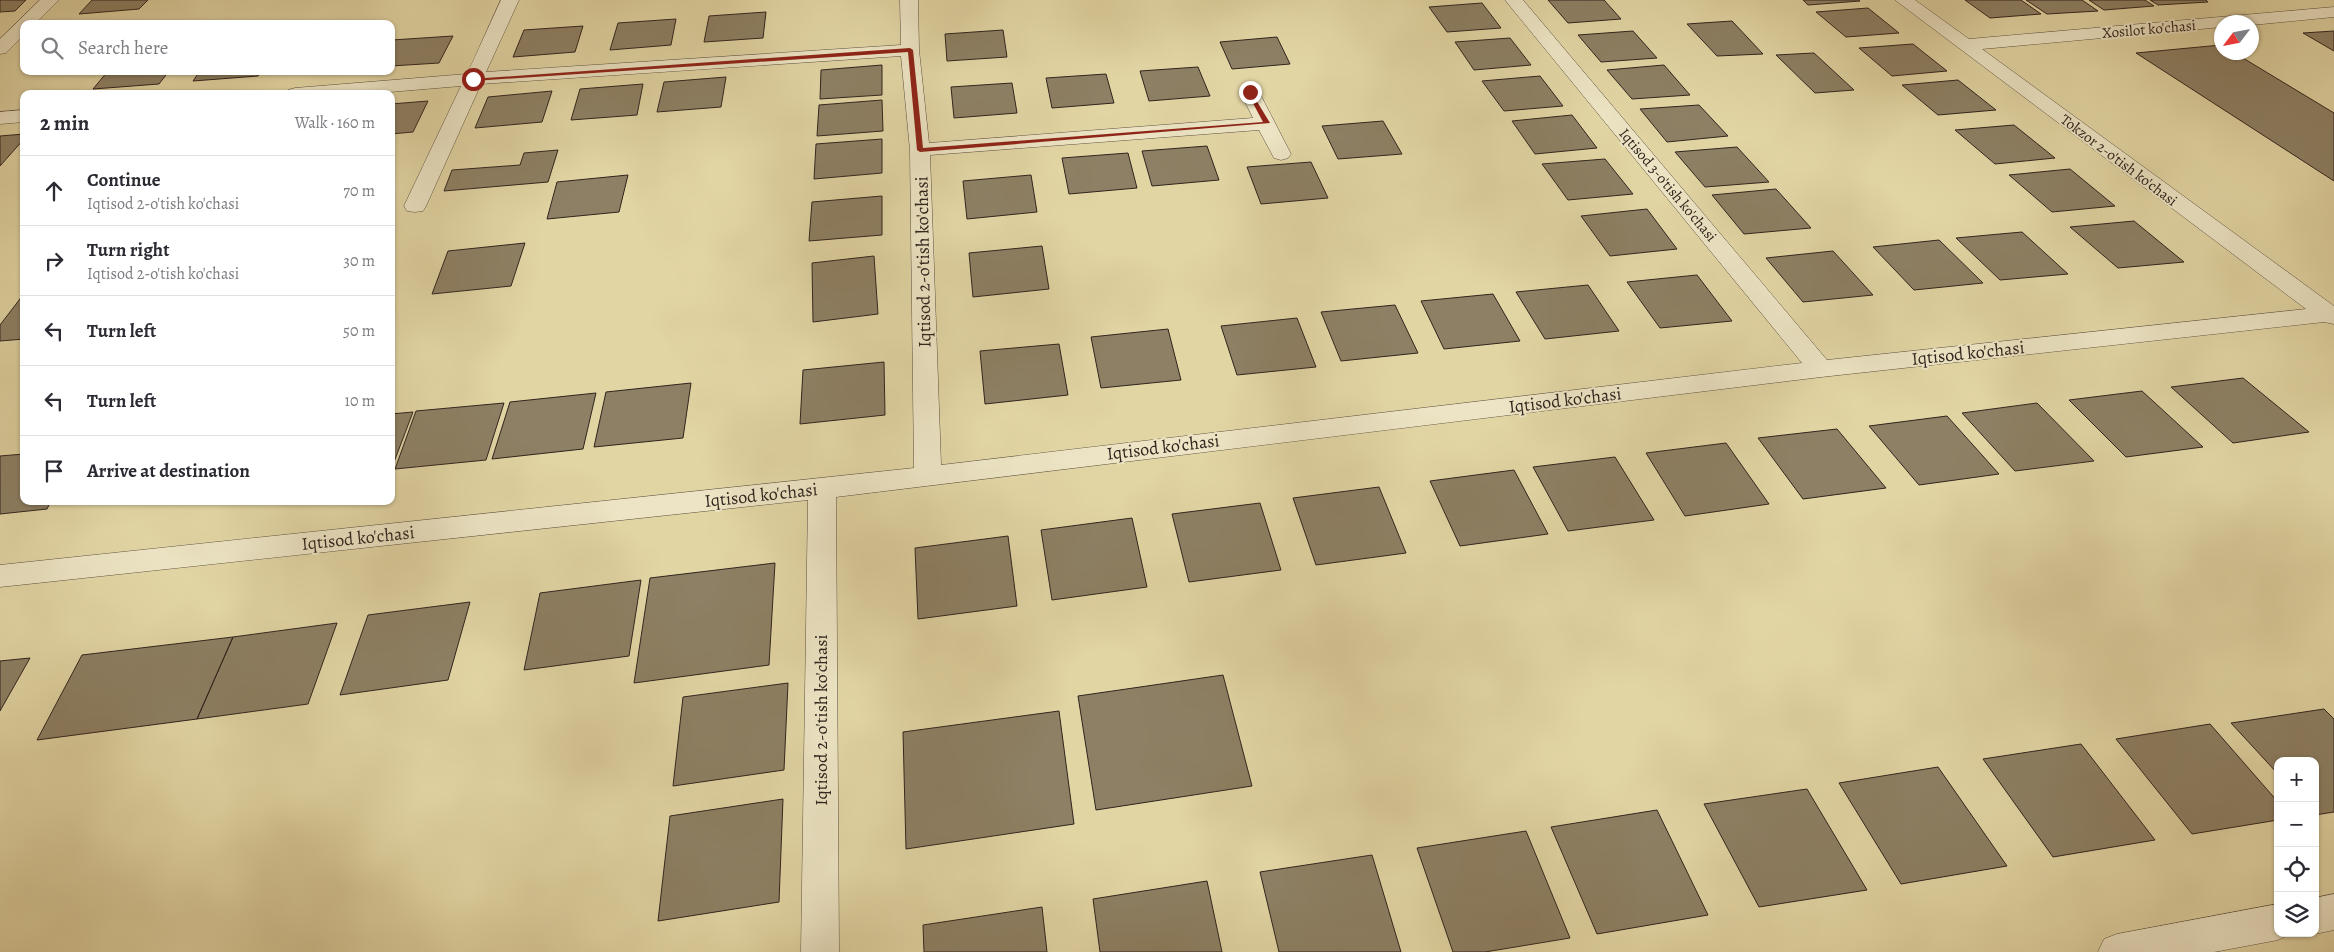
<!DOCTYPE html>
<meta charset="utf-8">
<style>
body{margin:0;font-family:Alegreya,serif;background:#f7f7f7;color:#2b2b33}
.controls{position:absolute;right:15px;bottom:15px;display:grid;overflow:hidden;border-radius:10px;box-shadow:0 1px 4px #0004}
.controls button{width:45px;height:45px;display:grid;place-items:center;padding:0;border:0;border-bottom:1px solid #e1e1e2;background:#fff;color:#2b2b33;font:25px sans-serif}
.compass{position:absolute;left:2214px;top:15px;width:45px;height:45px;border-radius:50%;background:#fff;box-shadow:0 1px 4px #0004;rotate:238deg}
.stop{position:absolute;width:15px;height:15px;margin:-11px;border:4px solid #8f2418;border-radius:50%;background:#fff}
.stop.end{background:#8f2418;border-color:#fff;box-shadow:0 1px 5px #0008}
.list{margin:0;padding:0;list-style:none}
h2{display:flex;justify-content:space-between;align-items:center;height:65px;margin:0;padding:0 20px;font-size:21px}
h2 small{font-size:16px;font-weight:400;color:#7c7c81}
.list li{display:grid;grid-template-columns:32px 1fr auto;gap:15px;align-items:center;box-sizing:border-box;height:70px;padding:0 20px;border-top:1px solid #e1e1e2}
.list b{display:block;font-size:19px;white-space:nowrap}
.list p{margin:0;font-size:16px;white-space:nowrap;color:#7c7c81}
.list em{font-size:16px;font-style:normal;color:#7c7c81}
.icon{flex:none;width:28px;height:28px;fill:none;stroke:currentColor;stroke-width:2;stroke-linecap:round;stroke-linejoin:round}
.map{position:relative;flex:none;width:2334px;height:952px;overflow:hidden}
.search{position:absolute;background:#fff;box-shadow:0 1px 4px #0004;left:20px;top:20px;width:375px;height:55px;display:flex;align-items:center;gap:12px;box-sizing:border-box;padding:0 18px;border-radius:10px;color:#7c7c81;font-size:19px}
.panel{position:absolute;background:#fff;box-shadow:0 1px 4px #0004;left:20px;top:90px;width:375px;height:415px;border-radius:10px}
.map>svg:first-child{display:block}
.building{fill:#8d8064;stroke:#30241e}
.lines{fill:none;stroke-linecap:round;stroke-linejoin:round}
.minor-casing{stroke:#5c5040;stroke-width:1}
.minor{fill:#ece4c4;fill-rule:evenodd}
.route{fill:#8f2418}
.labels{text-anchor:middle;stroke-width:4;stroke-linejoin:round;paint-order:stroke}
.far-street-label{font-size:15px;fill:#30241e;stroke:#ece4c4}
.street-label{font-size:18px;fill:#30241e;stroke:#ece4c4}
</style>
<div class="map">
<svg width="2334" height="952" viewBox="0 0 2334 952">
<rect width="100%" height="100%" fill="#e2d5a4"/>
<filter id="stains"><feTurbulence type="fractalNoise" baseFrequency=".004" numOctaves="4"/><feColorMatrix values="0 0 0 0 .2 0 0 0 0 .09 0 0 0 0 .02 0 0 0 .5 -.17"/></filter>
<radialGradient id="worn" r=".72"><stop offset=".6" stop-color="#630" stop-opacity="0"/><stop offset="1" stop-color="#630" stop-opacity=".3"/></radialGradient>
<path class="building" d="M0 0H26L15 11 0 12Z
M92 0H148L139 9 79 14Z
M1548 0H1604L1621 19 1568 23Z
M1803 0H1858L1860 1 1808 5Z
M1965 0H2021L2041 14 1990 18Z
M2026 0H2082L2098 11 2047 14Z
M2089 0H2145L2154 6 2104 10Z
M2150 0H2206L2208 2 2158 5Z
M1482 3 1501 28 1447 32 1429 7Z
M1868 8 1899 33 1846 37 1816 12Z
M766 12 763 38 704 42 709 16Z
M676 19 671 45 610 50 618 23Z
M1732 21 1763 54 1717 56 1687 24Z
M583 26 575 52 513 57 524 30Z
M1003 30 1007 57 947 61 945 34Z
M1633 31 1657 58 1601 62 1578 35Z
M2334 31V51L2303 33Z
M453 36 439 63 391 66 392 40Z
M1277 37 1290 64 1232 69 1220 42Z
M1510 38 1531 65 1474 70 1455 42Z
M1913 44 1947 71 1892 76 1859 48Z
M2221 45 2222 52H2233L2334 113V181L2136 53Z
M1814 53 1854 90 1815 93 1776 55Z
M882 65V95L820 99 821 70Z
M1664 65 1690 95 1632 99 1607 70Z
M1198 67 1210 96 1149 101 1140 71Z
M108 71H169L159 84 93 89Z
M200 71H261L258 76 193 81Z
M1106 74 1114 103 1052 108 1046 78Z
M1540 76 1563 106 1504 111 1482 81Z
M726 77 721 107 657 112 664 82Z
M1958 80 1996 110 1938 115 1902 85Z
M1012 83 1017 113 954 118 951 87Z
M643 84 637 115 571 120 580 89Z
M552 91 542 122 475 128 488 97Z
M882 100 883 131 817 136 819 105Z
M428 101 413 132 391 134V104Z
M1699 105 1728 136 1667 142 1640 109Z
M1572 115 1597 148 1535 154 1512 121Z
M1383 121 1402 154 1338 159 1322 126Z
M2014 125 2055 158 1995 164 1955 130Z
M24 134V139L0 166V136Z
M882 139V173L814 179 816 144Z
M1207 146 1219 180 1152 186 1142 151Z
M1737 147 1769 182 1705 187 1675 152Z
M558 150 548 182 444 191 452 170 520 165 524 153Z
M1128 153 1137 188 1069 194 1062 158Z
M1605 159 1633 194 1568 200 1542 164Z
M1311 162 1328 198 1261 204 1247 167Z
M2070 169 2115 206 2052 212 2009 175Z
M628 175 619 212 547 219 557 182Z
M1031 175 1037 212 967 219 963 181Z
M1776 189 1811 228 1744 234 1712 195Z
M882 196V235L809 241 812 202Z
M1647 209 1677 249 1610 256 1581 216Z
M2134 221 2184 262 2118 268 2070 227Z
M2022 232 2068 274 2000 280 1956 238Z
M1939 240 1983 283 1914 290 1873 247Z
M525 243 511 286 432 294 448 251Z
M1042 246 1049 289 973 297 969 253Z
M1833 251 1873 295 1803 302 1766 258Z
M874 256 878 314 813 322 812 263Z
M1697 275 1732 321 1660 328 1627 282Z
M1588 285 1619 331 1545 339 1516 292Z
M1493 294 1520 341 1444 349 1421 301Z
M23 295 24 339 0 341V325Z
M1395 305 1418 353 1341 361 1321 312Z
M1297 318 1316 367 1237 375 1221 326Z
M1168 329 1181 380 1101 388 1091 337Z
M1059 344 1068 395 985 404 980 351Z
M884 362 885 415 800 424 803 370Z
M2243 378 2309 432 2233 443 2171 387Z
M691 383 683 438 594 447 606 392Z
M2142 391 2203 447 2126 457 2069 400Z
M596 393 583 449 492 459 510 402Z
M504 403 486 460 395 469 416 411Z
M2037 403 2094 461 2015 471 1962 413Z
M413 412 391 470V414Z
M1947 416 1999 474 1919 485 1869 426Z
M1837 429 1886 488 1803 499 1758 438Z
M1726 443 1769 504 1685 516 1646 453Z
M24 454V501H51L47 509 0 514V456Z
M1615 457 1654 520 1568 531 1533 467Z
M1514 470 1548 534 1460 546 1430 481Z
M1379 487 1406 553 1316 565 1293 498Z
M1260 503 1281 570 1189 582 1172 514Z
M1132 518 1147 587 1052 600 1041 530Z
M1008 536 1017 606 918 619 915 548Z
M775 563 769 665 634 683 650 578Z
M641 580 629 656 524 670 540 593Z
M470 602 448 680 340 695 368 615Z
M337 623 308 704 197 719 233 637Z
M233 637 197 719 37 740 82 655Z
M30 658 0 711V661Z
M1223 675 1252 786 1096 810 1078 696Z
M788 683 784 770 673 786 683 697Z
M2324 709 2334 719V812L2315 815V761H2278V774L2231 723Z
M1059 711 1074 824 906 849 903 732Z
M2210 724 2278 802V820L2192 834 2116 739Z
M2081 744 2155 840 2053 857 1983 759Z
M1938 767 2007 866 1901 884 1839 783Z
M1807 789 1867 890 1759 907 1704 804Z
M783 799 779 902 658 921 670 816Z
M1657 810 1708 915 1597 934 1551 827Z
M1526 831 1570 938 1485 952H1453L1417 848Z
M1372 855 1401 952H1279L1260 872Z
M1207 881 1222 952H1100L1093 899Z
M1042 907 1047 952H924L923 925Z"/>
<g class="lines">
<defs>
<path id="minor" d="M40 0H59L35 24H24V35L6 53 0 54V39Z
M501 0H519L486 72 901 45 900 0H918L919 50 929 143 1253 118 1240 92 1243 88 1250 86 1257 88 1291 154 1288 158 1281 160 1274 158 1259 130 930 155 941 465 1802 363 1505 0H1523L1827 360 2306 309 1895 0H1915L1969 39 2334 7V17L2252 25V22H2222V27L1982 49 2334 306V324L2324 322 1821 377 836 497 839 952H801L808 500 0 587V565L914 468 910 150 901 56 481 84 426 206 423 211 415 212 407 211 404 206 461 86 366 94H286L288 90 295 88 467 74Z
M24 110V122L0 124V112Z
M2334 894V930L2315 934 2314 933 2315 898Z
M2278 904V933H2292L2278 940 2214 952H2098L2104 939 2117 934Z"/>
</defs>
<use href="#minor" class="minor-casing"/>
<use href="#minor" class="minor"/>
</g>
<path class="route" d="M910 48 913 50 923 148 1263 122 1247 92 1250 90 1270 123 920 152 917 150 908 52 473 81 471 79Z"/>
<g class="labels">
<g class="far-street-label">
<text transform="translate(2149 29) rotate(-5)" y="5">Xosilot ko'chasi</text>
<text transform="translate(2119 160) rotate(37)" y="5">Tokzor 2-o'tish ko'chasi</text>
<text transform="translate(1668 185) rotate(50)" y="5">Iqtisod 3-o'tish ko'chasi</text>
</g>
<g class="street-label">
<text transform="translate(923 262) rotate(-91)" y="6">Iqtisod 2-o'tish ko'chasi</text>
<text transform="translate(1968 353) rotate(-6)" y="6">Iqtisod ko'chasi</text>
<text transform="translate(1565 400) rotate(-7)" y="6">Iqtisod ko'chasi</text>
<text transform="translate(1163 447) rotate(-7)" y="6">Iqtisod ko'chasi</text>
<text transform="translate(761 495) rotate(-6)" y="6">Iqtisod ko'chasi</text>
<text transform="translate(358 538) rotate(-6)" y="6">Iqtisod ko'chasi</text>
<text transform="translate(821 720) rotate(-90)" y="6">Iqtisod 2-o'tish ko'chasi</text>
</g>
</g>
<rect width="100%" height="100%" filter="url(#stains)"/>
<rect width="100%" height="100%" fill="url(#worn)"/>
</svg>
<div class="controls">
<button>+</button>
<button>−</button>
<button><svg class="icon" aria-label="locate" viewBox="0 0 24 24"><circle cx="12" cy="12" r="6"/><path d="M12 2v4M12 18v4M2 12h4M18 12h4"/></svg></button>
<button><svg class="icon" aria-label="layers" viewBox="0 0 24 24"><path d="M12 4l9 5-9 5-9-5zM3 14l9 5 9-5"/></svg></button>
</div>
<svg class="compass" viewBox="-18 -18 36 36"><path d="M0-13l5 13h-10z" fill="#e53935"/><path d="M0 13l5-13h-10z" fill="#7c7c81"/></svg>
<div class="stop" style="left:473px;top:79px"></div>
<div class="stop end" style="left:1250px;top:92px"></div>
<div class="search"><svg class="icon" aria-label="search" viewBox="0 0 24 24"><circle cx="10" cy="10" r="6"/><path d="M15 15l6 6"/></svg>Search here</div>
<section class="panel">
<h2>2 min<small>Walk · 160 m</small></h2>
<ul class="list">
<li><svg class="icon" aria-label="ahead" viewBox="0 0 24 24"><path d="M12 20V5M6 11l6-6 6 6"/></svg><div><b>Continue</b><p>Iqtisod 2-o'tish ko'chasi</p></div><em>70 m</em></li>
<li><svg class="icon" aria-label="right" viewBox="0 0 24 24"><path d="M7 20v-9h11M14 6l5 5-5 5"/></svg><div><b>Turn right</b><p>Iqtisod 2-o'tish ko'chasi</p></div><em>30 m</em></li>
<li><svg class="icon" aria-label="left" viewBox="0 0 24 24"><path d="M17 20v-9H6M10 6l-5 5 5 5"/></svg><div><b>Turn left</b></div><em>50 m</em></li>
<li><svg class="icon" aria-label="left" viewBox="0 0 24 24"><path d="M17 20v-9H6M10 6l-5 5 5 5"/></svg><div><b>Turn left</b></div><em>10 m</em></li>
<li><svg class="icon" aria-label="arrive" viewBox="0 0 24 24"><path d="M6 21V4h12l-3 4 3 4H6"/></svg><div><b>Arrive at destination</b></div></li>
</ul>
</section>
</div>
